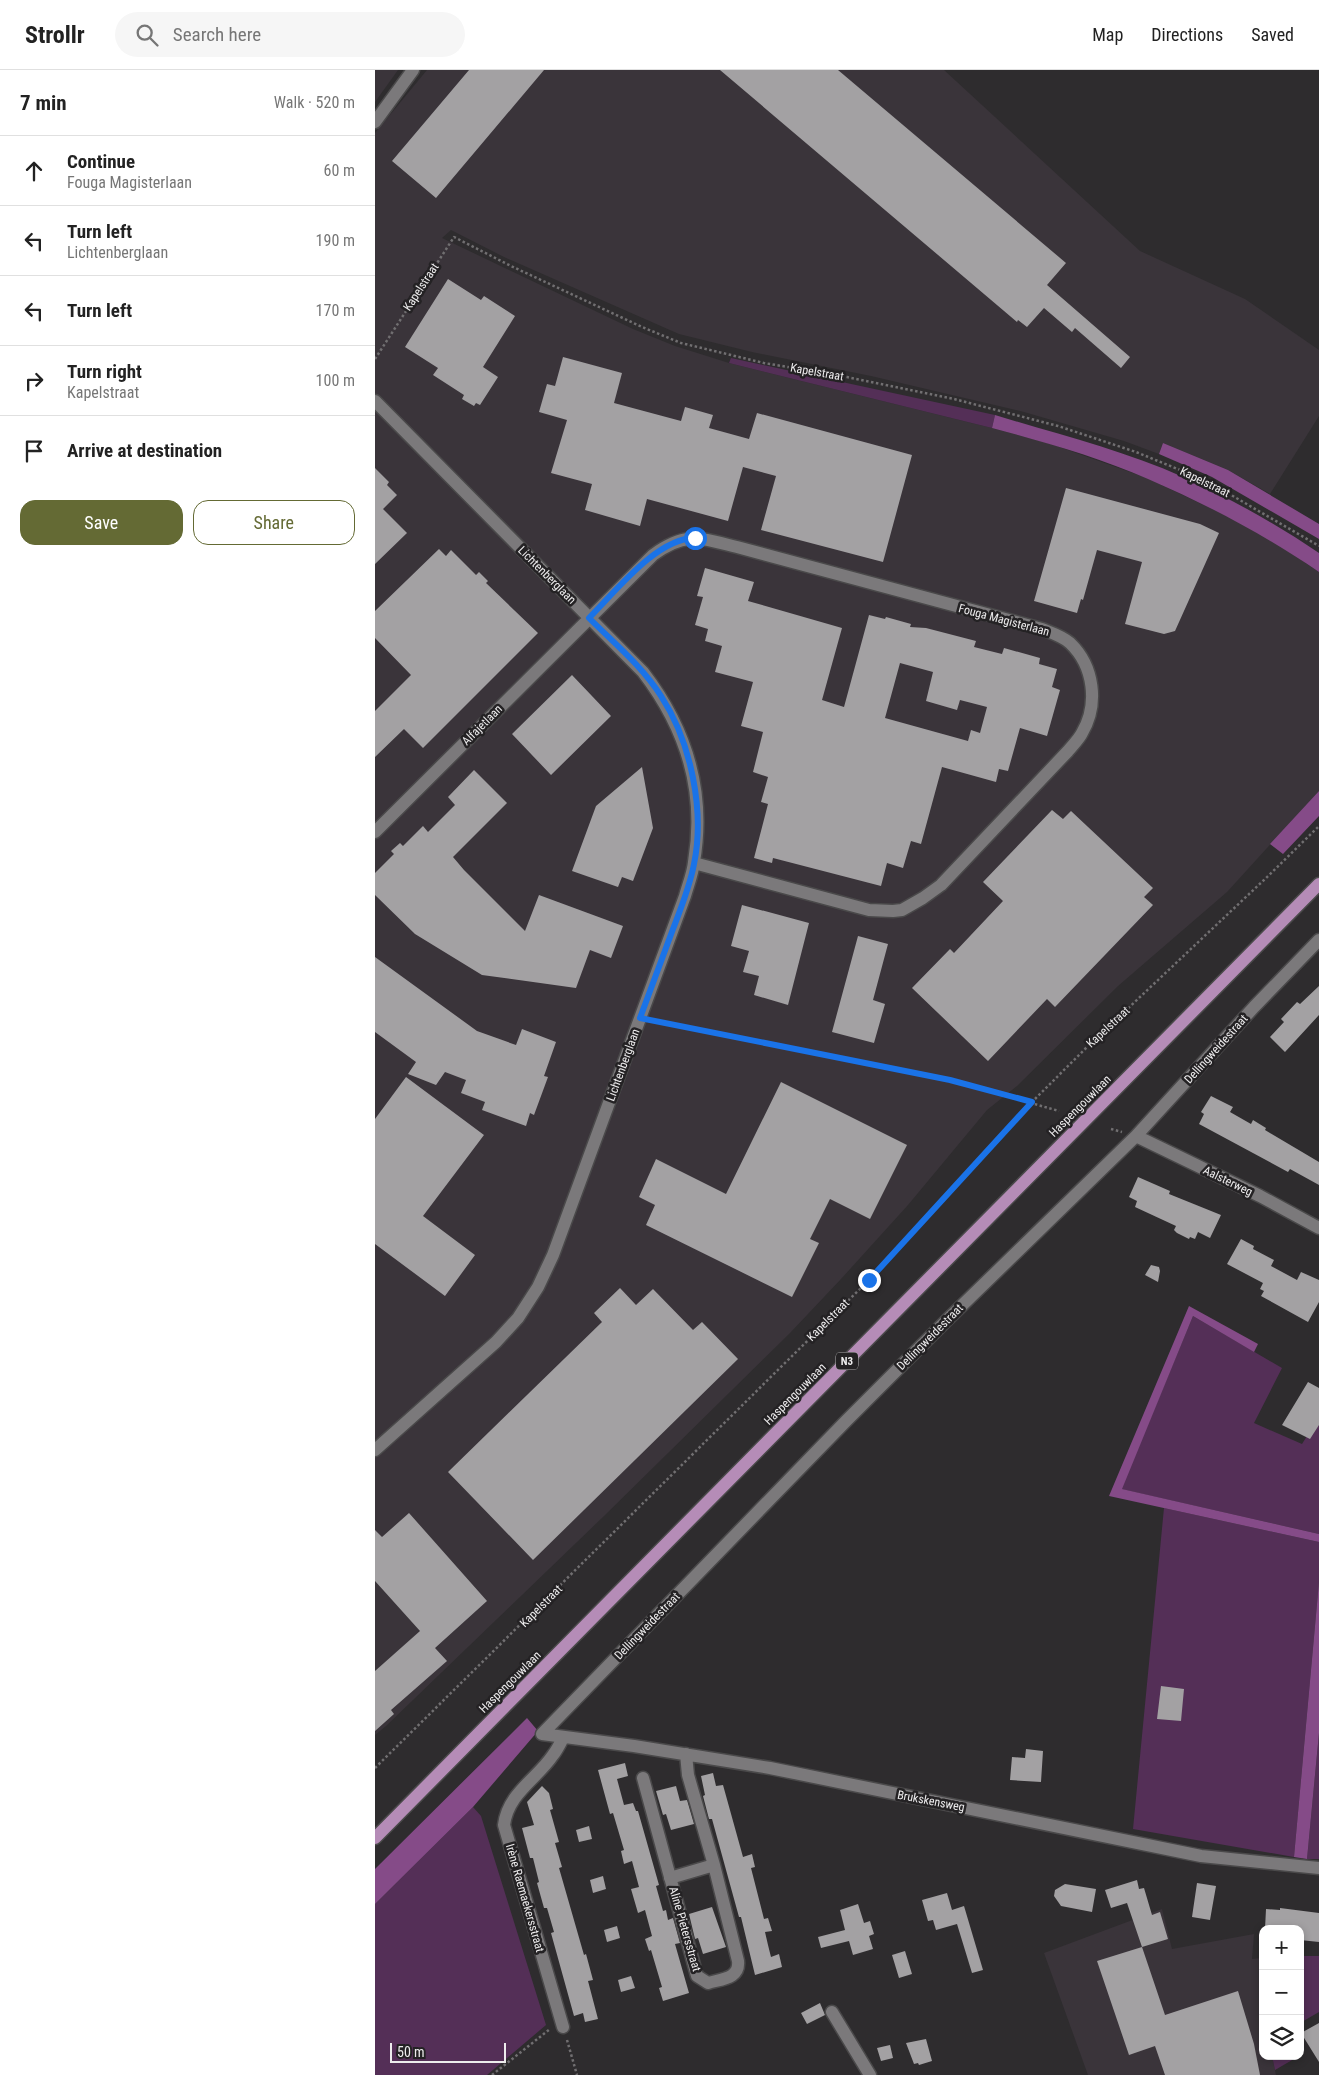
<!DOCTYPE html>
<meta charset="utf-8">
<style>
body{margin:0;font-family:"Roboto Condensed",sans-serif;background:#f6f6f6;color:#222}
.controls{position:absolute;right:15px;bottom:15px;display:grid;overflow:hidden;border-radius:10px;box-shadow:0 2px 8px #0003}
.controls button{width:45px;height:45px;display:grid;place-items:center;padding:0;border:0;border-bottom:1px solid #e0e0e0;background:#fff;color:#222;font:25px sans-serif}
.scale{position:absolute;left:15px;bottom:12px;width:116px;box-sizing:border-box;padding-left:5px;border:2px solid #edeced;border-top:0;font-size:14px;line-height:18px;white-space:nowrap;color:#edeced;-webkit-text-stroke:4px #242224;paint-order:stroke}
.stop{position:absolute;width:15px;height:15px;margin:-11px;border:4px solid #1a73e8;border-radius:50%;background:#fff}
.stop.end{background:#1a73e8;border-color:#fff;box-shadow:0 1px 5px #0008}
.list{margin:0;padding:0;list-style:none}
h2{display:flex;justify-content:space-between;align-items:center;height:65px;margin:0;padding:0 20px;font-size:21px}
h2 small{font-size:16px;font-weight:400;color:#767676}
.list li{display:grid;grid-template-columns:32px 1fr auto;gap:15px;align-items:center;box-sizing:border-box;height:70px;padding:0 20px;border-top:1px solid #e0e0e0}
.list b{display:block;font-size:19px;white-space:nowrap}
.list p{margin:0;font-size:16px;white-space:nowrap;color:#767676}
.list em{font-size:16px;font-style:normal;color:#767676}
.actions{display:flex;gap:10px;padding:15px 20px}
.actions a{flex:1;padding:11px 0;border:1px solid #646a34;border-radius:15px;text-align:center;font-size:18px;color:#646a34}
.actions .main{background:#646a34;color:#fff}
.icon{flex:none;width:28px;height:28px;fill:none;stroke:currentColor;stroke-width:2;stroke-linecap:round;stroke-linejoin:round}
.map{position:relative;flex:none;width:944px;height:2005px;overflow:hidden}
header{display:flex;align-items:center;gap:30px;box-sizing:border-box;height:70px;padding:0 25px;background:#fff;border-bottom:1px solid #e0e0e0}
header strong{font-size:24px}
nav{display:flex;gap:28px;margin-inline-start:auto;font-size:18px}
.search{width:350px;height:45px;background:#f6f6f6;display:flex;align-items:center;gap:12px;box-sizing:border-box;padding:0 18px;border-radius:28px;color:#767676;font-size:19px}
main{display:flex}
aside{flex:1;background:#fff}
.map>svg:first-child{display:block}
.built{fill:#3a343a}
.green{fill:#542f57}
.forest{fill:#854b88}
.building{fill:#a3a1a3;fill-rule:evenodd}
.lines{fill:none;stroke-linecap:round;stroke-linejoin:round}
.minor-casing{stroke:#4a494a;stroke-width:15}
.primary-casing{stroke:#4a494a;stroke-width:15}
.path{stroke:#716f71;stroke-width:2.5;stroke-dasharray:2.5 2.5;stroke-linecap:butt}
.minor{stroke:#7b797b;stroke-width:12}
.primary{stroke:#b58cb7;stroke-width:12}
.route{stroke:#1a73e8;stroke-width:6}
.labels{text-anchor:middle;stroke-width:5;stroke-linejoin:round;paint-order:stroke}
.shield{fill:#242224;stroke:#b1afb1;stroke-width:1}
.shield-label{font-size:11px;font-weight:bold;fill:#edeced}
.street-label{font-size:12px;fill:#edeced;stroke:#242224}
</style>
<header>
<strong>Strollr</strong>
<div class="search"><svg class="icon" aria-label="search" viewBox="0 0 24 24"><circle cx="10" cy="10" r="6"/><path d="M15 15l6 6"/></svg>Search here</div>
<nav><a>Map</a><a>Directions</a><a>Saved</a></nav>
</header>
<main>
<aside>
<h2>7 min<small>Walk · 520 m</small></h2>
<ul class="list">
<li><svg class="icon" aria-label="ahead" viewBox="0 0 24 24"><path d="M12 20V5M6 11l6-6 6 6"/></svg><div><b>Continue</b><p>Fouga Magisterlaan</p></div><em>60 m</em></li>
<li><svg class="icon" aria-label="left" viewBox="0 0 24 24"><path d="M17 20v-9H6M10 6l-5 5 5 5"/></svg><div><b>Turn left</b><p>Lichtenberglaan</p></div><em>190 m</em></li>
<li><svg class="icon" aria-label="left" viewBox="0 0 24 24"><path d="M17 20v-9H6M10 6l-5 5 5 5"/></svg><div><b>Turn left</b></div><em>170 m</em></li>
<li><svg class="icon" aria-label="right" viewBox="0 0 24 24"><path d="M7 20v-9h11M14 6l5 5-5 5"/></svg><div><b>Turn right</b><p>Kapelstraat</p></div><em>100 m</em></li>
<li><svg class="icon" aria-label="arrive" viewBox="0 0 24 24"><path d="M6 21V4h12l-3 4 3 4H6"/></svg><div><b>Arrive at destination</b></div></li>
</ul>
<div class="actions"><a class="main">Save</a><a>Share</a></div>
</aside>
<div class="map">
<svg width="944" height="2005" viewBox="0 0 944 2005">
<rect width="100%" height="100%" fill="#2e2c2e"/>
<path class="built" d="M0 0H23L0 32Z
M52 0H569L765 181 870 229 944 280V346L895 424 853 400 788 373 784 384 749 371 649 342 496 306 377 282 304 264 129 187 76 160 67 168 258 259 300 276 354 293 617 358 676 374 772 408 856 448 909 478 944 502V721L852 822 743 916 642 1016 612 1040 533 1135 466 1209 415 1263 229 1446 11 1656 0 1665V63Z
M787 1839 797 1879 879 1864 877 1889 888 1888V1919L885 1920 888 1934V1986H897L901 2005H713L669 1883Z"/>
<path class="green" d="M356 288 620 345 617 358 354 293Z
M818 1246 907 1298 879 1353 927 1374 944 1347V1464L746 1419Z
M789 1438 944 1472V1512L919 1787 758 1759Z
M944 1663V1789H932Z
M98 1737 106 1746 171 1955 112 2005H0V1834Z
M925 1886H944V1942L925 1953Z
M897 1986H924L900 2000Z"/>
<path class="forest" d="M620 345C682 364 748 380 808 407 855 428 901 454 944 483V502C890 465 833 435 773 409 723 387 669 372 617 358Z
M788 373 853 400 944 454V469L837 407 784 384Z
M944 721V746L908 784 895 774Z
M814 1236 883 1274 879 1282 818 1246 747 1419 944 1464V1472L734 1426Z
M944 1512V1663L932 1789 919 1787Z
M152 1648 163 1661 98 1737 0 1834V1799Z"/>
<path class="building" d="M94 0H169L61 128 17 91Z
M345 0H463L691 193 672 215 755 287 746 298 700 258 697 262 669 238 652 257 643 250 642 252Z
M73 209 106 230 109 226 140 246 108 297 123 307 105 335 101 333 99 336 87 329 89 325 58 305 63 298 30 277Z
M188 287 247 303 239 333 306 351 310 337 338 345 334 358 374 369 382 343 537 385 508 492 386 460 401 406 368 397 353 451 272 429 265 456 210 440 217 414 176 403 192 350 164 342 172 314 180 316Z
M0 398 14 412 12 415 22 425 8 439 32 463 0 494Z
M691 418 825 454 844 463 800 561 789 564 750 554 767 492 722 480 708 530 706 529 702 543 659 531Z
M64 479 71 486 76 480 101 505 104 502 113 511 111 513 163 563 48 678 29 659 0 687V641L36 605 0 568V541Z
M330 498 379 512 373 531 467 558 447 630 469 637 494 545 510 549 511 547 536 554 535 557 551 558 601 571 599 577 627 584 629 578 665 588 664 594 682 599 677 617 685 620 672 666 645 658 633 701 624 699 621 712 567 697 546 774 536 771 528 798 512 793 506 816 398 788 397 793 379 788 393 734 386 732 393 707 378 702 388 662 366 656 378 612 340 602 347 576 330 571 333 559 320 555 328 527 322 526ZM525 593 558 602 551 631 582 640 585 630 612 637 605 663 596 660 593 671 510 648Z
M197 605 236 646 176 705 137 664Z
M267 697 278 758 258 811 247 807 243 817 197 801 221 736Z
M99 700 132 733 78 787 89 800 150 861 164 825 248 856 236 888 215 880 201 918 107 905 40 864 0 825V803L19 784 16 781 25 773 28 776 48 756 53 762 80 735 73 727Z
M677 740 688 749 696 741 778 818 769 827 778 835 680 937 672 929 613 991 537 918 575 879 579 883 628 831 608 812Z
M367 835 434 853 413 935 379 925 384 906 368 902 374 881 356 876Z
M483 866 513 874 498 930 510 934 499 973 457 962Z
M0 887 102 961 141 975 147 959 181 972 169 1006 173 1007 159 1045 155 1043 151 1056 107 1040 110 1032 86 1023 91 1010 70 1002 61 1015 33 1004 41 992 0 962Z
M944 916V945L910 982 895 967 909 952 906 949 922 932 925 934Z
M31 1007 109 1065 48 1146 100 1185 70 1226 0 1174V1049Z
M406 1012 532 1075 495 1149 455 1129 435 1169 444 1173 417 1227 271 1155 280 1135 264 1127 281 1089 351 1124Z
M836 1026 858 1037 855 1042 876 1054 878 1050 891 1058 890 1060 944 1092V1115L915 1099 913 1102 824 1054 829 1044 826 1042Z
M763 1107 795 1121 794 1124 846 1145 835 1168 823 1162 820 1169 815 1167 814 1169 802 1163 799 1160 801 1156 760 1137 762 1131 754 1127Z
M866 1169 879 1176 878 1179 899 1190 896 1196 922 1210 926 1202 944 1210V1232L933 1252 886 1226 889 1221 885 1219 888 1213 852 1194Z
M776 1195 784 1197 785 1201 783 1212 770 1205Z
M245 1218 261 1235 278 1219 318 1260 327 1252 363 1289 158 1490 73 1402 227 1252 219 1243Z
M933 1312 944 1318V1355L935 1369 907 1355Z
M34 1443 112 1531 60 1578 72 1591 16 1640 19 1644 0 1661V1601L45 1561 0 1511V1460L7 1467Z
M786 1616 809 1619 806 1651 782 1649Z
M651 1679 668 1681 666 1712 635 1710 637 1687 650 1688Z
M250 1693 253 1706 242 1709 249 1735 258 1733 261 1741H263L284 1815 281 1816 288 1841 291 1840 293 1850 298 1848 305 1873 300 1874 314 1923 288 1931 284 1918 287 1917 276 1880 274 1881 270 1869 277 1866 270 1840 263 1843 256 1819 264 1817 257 1791 249 1794 246 1781 249 1780 238 1743 235 1744 223 1700Z
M338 1703 341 1716 348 1715 368 1787 377 1784 380 1797 376 1798 389 1849 393 1848 397 1861 390 1862 393 1875 396 1887 404 1884 407 1897 380 1905 366 1847H364L337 1749H334L328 1726 330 1725 326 1706Z
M167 1716 174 1723 178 1739 175 1740 184 1772 180 1773 187 1797 184 1798 209 1885 211 1884 218 1910 213 1911 223 1949 210 1952 208 1943 199 1946 176 1863 179 1862 172 1838H169L162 1813 164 1812 158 1788H155L147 1758 159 1755 152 1732Z
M301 1716 305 1731 312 1730 319 1754 296 1760 291 1744 288 1745 281 1721Z
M214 1756 217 1769 204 1772 201 1760Z
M228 1806 231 1819 218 1823 215 1810Z
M762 1810 764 1819 769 1818 777 1845 785 1842 793 1869 767 1877 752 1833 736 1838 730 1820Z
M822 1813 841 1816 835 1850 817 1847Z
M690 1814 721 1819 717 1842 686 1836 679 1826 680 1820Z
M572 1823 577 1840 589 1836 608 1900 597 1903 582 1854 561 1860 558 1850 553 1851 547 1830Z
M483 1834 489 1853 495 1851 499 1864 494 1866 498 1879 478 1885 474 1871 446 1878 443 1867 470 1860 465 1840Z
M337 1837 351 1877 328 1884 323 1868 320 1869 314 1844Z
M905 1838 944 1843V1872L925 1870V1859H890L891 1839 905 1840Z
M242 1856 245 1868 232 1872 229 1860Z
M767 1877 790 1945 863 1921 879 1974 885 2005H790L780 1976 754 1985 722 1891Z
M530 1881 537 1904 524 1908 517 1885Z
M256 1906 260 1918 246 1922 243 1910Z
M445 1933 450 1945 432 1954 426 1943Z
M944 1953V1992L926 1963Z
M551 1969 557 1991 544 1995 543 1993 539 1994 531 1973Z
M515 1975 518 1988 506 1991 502 1978Z"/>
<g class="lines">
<defs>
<path id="minor" d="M0 52 38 0
M0 331 268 602C311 658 331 721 319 792 318 803 313 815 310 826L178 1185 163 1217 143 1248 121 1272 0 1380
M0 762 278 485C311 461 325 468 362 477L667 559C677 563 687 566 695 573 719 596 724 634 707 663 704 669 698 675 693 681L566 815 548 828 527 840 518 841 494 840 319 793
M761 1066 885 1126 944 1158
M167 1664 472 1350 572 1250 761 1066 879 937 944 870
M167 1664 259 1676 395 1698 826 1786 944 1798
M268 1708 322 1906 333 1913C346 1909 365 1909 363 1891L339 1795 313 1705 311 1684
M295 1808 339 1795
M457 1942 495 2005
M188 1957 129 1755C133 1723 162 1709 178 1685 182 1680 185 1674 188 1668"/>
<path id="primary" d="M0 1768 944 814"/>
</defs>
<use href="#minor" class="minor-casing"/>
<use href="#primary" class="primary-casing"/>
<path class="path" d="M0 289 79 167 136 196 267 257 306 273 389 293 472 307 579 329 683 356 761 382 832 411 944 476
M279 951 575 1010 684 1041
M736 1059 747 1062
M0 1698 494 1210 657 1032 711 978 890 809 944 756
M192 1970 202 2005
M117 2005 175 1959"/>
<use href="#minor" class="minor"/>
<use href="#primary" class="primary"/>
</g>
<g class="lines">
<path class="route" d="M320 468C282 468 241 521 214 548 239 573 267 596 286 626 316 672 330 741 319 794 315 816 306 838 298 859 287 889 276 918 265 948L575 1010 657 1032 494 1210"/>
</g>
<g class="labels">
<rect class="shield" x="461" y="1282.5" width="22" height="17" rx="4"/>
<g class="shield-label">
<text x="472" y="1295">N3</text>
</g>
<g class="street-label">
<text transform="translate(46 217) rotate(-57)" y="4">Kapelstraat</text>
<text transform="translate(442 302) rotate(10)" y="4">Kapelstraat</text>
<text transform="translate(830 412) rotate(26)" y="4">Kapelstraat</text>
<text transform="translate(172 505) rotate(45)" y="4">Lichtenberglaan</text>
<text transform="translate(629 550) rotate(15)" y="4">Fouga Magisterlaan</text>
<text transform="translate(107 655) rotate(-45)" y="4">Alfajetlaan</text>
<text transform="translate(733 957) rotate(-43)" y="4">Kapelstraat</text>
<text transform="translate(841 979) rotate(-48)" y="4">Dellingweidestraat</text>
<text transform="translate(248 995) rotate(-70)" y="4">Lichtenberglaan</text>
<text transform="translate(705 1036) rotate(-45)" y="4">Haspengouwlaan</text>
<text transform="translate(853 1111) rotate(26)" y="4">Aalsterweg</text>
<text transform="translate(453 1250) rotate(-45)" y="4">Kapelstraat</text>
<text transform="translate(555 1267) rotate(-45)" y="4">Dellingweidestraat</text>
<text transform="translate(420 1324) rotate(-45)" y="4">Haspengouwlaan</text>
<text transform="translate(166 1536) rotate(-45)" y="4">Kapelstraat</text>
<text transform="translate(272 1556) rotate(-46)" y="4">Dellingweidestraat</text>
<text transform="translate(135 1612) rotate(-45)" y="4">Haspengouwlaan</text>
<text transform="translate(556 1731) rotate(11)" y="4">Brukskensweg</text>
<text transform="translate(150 1828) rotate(74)" y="4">Irène Raemaekersstraat</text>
<text transform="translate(310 1859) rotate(74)" y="4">Aline Pietersstraat</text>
</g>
</g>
</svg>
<div class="controls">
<button>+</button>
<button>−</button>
<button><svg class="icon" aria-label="layers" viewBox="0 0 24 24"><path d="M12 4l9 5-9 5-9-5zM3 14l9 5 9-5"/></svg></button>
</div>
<div class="scale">50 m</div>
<div class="stop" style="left:320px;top:468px"></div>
<div class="stop end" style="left:494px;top:1210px"></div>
</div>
</main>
